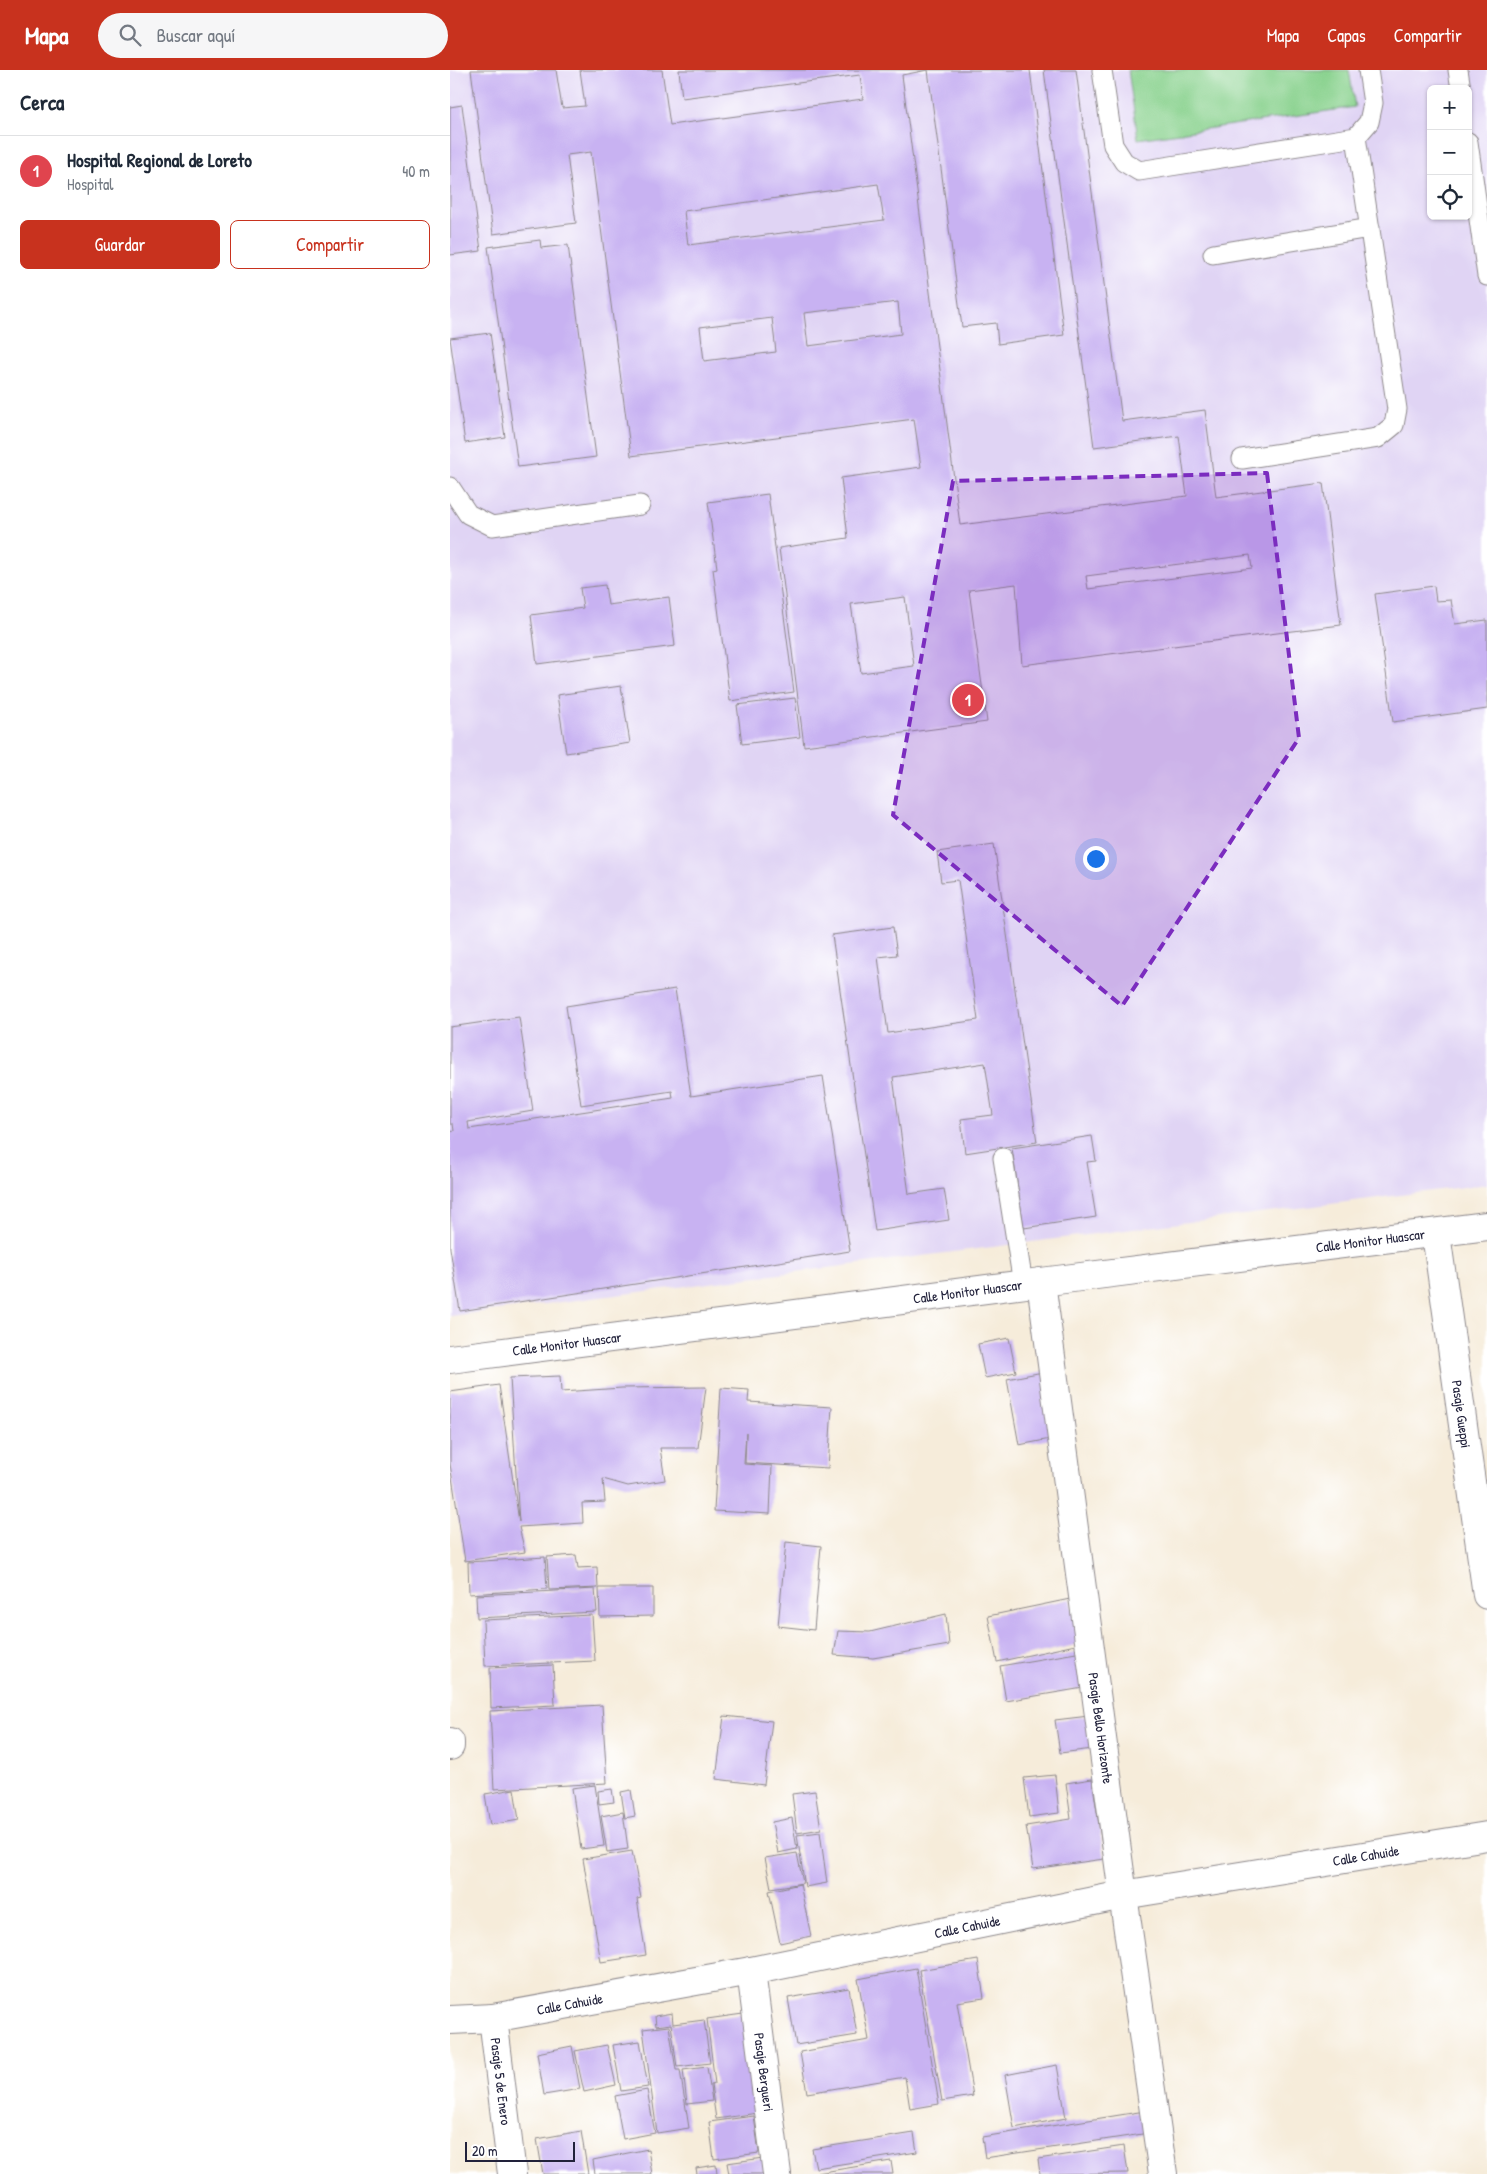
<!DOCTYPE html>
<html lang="es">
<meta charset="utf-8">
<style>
body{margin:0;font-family:"Patrick Hand",sans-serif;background:#f6f6f7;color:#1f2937}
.controls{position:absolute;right:15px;top:15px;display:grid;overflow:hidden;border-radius:8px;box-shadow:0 1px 4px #0004}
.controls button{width:45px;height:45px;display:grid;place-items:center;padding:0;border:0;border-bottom:1px solid #e0e1e3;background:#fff;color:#1f2937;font:25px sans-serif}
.scale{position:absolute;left:15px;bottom:12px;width:110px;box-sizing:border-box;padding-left:5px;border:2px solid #22223b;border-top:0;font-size:14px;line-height:18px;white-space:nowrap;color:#22223b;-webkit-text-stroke:4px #fff;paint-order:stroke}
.you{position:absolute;left:645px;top:788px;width:18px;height:18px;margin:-12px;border:4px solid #fff;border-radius:50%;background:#1a73e8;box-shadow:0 0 0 8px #1a73e833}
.badge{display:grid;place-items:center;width:32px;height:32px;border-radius:50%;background:#c8321e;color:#fff;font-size:16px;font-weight:700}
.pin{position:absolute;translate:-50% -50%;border:2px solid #fff;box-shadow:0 1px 5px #0006}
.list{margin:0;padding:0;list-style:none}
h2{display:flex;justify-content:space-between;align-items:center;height:65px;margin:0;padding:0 20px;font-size:21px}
h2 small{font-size:16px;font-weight:400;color:#747a83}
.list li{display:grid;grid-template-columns:32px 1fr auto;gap:15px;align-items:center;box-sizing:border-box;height:70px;padding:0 20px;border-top:1px solid #e0e1e3}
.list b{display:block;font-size:19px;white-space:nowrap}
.list p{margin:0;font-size:16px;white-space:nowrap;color:#747a83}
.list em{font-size:16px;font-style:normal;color:#747a83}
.actions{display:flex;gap:10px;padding:15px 20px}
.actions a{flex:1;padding:11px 0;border:1px solid #c8321e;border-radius:8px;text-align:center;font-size:18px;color:#c8321e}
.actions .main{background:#c8321e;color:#fff}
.icon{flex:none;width:28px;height:28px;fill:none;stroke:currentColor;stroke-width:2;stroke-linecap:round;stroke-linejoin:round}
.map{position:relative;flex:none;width:1037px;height:2104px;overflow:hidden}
header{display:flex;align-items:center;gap:30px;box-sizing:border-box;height:70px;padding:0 25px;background:#c8321e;color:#fff}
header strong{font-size:24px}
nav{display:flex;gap:28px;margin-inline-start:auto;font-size:18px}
.search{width:350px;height:45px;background:#f6f6f7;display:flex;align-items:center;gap:12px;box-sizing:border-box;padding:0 18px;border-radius:28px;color:#747a83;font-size:19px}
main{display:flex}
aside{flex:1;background:#fff}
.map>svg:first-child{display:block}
.built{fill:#e0d4f4;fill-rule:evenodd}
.green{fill:#89d28e;stroke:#567a64}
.building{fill:#c8b2f2;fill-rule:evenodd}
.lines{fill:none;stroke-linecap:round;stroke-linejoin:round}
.service-casing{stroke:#8c878a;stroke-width:21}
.minor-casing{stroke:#8c878a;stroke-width:30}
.service{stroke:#fff;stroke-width:19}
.minor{stroke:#fff;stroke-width:28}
.marked{fill:#7b2cbf;fill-opacity:0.2;stroke:#7b2cbf;stroke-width:4;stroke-dasharray:10 6;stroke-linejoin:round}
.labels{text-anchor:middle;stroke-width:4;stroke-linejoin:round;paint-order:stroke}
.street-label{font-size:14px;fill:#22223b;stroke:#fff}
</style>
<header>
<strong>Mapa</strong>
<div class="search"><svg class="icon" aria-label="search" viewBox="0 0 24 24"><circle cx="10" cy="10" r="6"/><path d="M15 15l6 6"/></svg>Buscar aquí</div>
<nav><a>Mapa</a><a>Capas</a><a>Compartir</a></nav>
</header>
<main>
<aside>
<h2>Cerca<small></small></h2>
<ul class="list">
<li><span class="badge" style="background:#e0444e">1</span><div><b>Hospital Regional de Loreto</b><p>Hospital</p></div><em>40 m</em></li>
</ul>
<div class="actions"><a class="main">Guardar</a><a>Compartir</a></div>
</aside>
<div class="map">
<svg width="1037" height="2104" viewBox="0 0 1037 2104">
<rect width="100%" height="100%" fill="#fff"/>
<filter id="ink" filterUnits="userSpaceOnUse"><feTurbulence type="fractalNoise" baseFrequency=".02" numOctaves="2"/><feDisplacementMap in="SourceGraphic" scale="10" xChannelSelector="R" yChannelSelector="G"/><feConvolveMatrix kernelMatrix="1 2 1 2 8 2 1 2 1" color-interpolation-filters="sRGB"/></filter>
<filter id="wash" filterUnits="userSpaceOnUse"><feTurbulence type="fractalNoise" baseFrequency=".0096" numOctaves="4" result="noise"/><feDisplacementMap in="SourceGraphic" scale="20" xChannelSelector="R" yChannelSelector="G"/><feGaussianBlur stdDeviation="1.12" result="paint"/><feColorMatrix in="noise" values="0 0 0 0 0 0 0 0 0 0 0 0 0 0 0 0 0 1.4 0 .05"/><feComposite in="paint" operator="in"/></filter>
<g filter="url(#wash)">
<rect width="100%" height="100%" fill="#f6ecda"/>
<path class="built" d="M0 0H1037V1114L0 1246ZM981 19H1018V146H981Z"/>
<path class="green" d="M678 0H899L905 37 688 69Z"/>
<g id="blocks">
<path class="building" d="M21 0H106L112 38 135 36 130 0H212L220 55 413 29 410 5 232 28 229 0H478L452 5 510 455 737 426 729 366 644 377 594 0H626L672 351 755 340 766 427 873 413 891 555 572 595 566 514 519 520 537 652 354 676 329 478 398 468 391 408 471 397 464 349 181 386 141 82 117 85 126 153 43 164ZM428 114 434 150 238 175 234 141ZM448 232 451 264 358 276 354 243ZM322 248 326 282 254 291 250 257ZM800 485 802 498 638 519 636 506ZM455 527 464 596 411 603 401 534Z
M478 0H580L614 265 548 274 546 253 512 257Z
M12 35 31 181 0 185V37Z
M90 170 91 178 118 175 146 387 68 397 38 177Z
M40 263 55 367 15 373 0 268Z
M318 424 344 622 280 631 263 499 267 498 258 432Z
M155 515 158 535 219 527 225 576 87 594 81 545 133 538 130 518Z
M984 516 986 531 1001 530 1005 554 1037 550V639L943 652 925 524Z
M171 616 180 673 116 683 107 625Z
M345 628 350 667 292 674 287 635Z
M544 774 587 1072 515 1083 511 1049 543 1045 535 993 443 1007 459 1124 494 1119 499 1150 425 1161 382 865 443 857 447 885 428 887 438 963 528 950 508 810 491 812 487 782Z
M225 919 241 1026 373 1006 400 1181 10 1241 0 1178V1062L4 1061 3 1054H0V957L69 947 83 1041 18 1052 19 1059 223 1028 222 1021 131 1035 116 936Z
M642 1066 646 1091 637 1092 646 1147 574 1158 562 1078Z
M559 1268 566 1302 535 1308 528 1274Z
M598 1301 611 1367 569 1375 557 1309Z
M110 1306 111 1322 172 1318 256 1317 248 1378H210L215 1410 178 1416 153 1409 155 1432 132 1433 133 1453 69 1457 75 1482 15 1491 0 1394V1322L49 1315 69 1452 60 1308Z
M271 1318 299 1320 298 1332 382 1337 378 1398 295 1393 296 1363 294 1394 322 1396 320 1444 264 1441Z
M336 1472 371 1476 364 1560 328 1556Z
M126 1485 128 1498 147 1497 148 1518 99 1520 97 1487Z
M95 1487 97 1519 19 1524 18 1492Z
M149 1518H203V1546L150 1547Z
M145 1519 147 1542 27 1548 26 1525Z
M620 1529 630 1574 547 1592 538 1546Z
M496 1544 499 1575 423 1588 384 1585 388 1561 420 1562Z
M142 1545 145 1591 35 1596 33 1550Z
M632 1582 639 1617 556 1631 550 1596Z
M103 1595 105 1635 41 1638 40 1598Z
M152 1635 157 1713 44 1719 40 1641Z
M274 1646 322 1651 314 1715 266 1709Z
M639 1646 643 1679 610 1683 605 1650Z
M605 1705 609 1743 579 1747 574 1708Z
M642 1709 654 1789 583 1799 576 1756 621 1749 616 1713Z
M145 1715 154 1776 131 1779 122 1718Z
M64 1719 69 1750 40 1755 35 1724Z
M162 1719 164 1732 149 1734 148 1721Z
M181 1720 185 1746 175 1748 171 1722Z
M365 1721 371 1759 347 1763 342 1724Z
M173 1742 178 1779 157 1782 151 1746Z
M342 1748 347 1779 328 1783 322 1752Z
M370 1762 377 1813 355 1817 347 1765Z
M182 1781 191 1828 187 1829 196 1885 151 1892 133 1789Z
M347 1783 353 1813 321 1818 315 1788Z
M350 1814 361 1866 330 1873 319 1821Z
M528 1890 534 1928 507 1932 523 2026 492 2031 469 1900Z
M466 1898 489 2034 460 2039 455 2007 357 2023 350 1982 419 1970 408 1909Z
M399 1918 407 1965 346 1975 338 1928Z
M222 1943 223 1954 254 1950 260 1993 227 1997 221 1954 206 1956 205 1946Z
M293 1944 308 2043 266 2049 261 2015 265 2014 257 1949Z
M219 1956 226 2000H230L239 2058 207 2063 193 1959Z
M190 1971 198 2017 171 2021 163 1975Z
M157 1975 166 2015 134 2022 125 1981Z
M122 1976 130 2019 94 2025 87 1983Z
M607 1995 616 2048 564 2058 555 2005Z
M257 1997 262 2031 237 2034 233 2000Z
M197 2020 205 2063 173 2069 165 2026Z
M695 2041 699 2063 535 2088 532 2067Z
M304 2046 309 2083 264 2089 259 2052Z
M131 2061 138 2104H93L87 2069Z
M464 2063 467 2082 366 2098 362 2079Z
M674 2076 678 2103 590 2104 588 2089Z
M198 2079 202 2104H145L143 2090Z
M313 2088 315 2104H279L277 2093Z
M441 2091 443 2104H367V2103Z
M266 2095 267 2104H247L246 2098Z"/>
</g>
</g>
<g filter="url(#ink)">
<use href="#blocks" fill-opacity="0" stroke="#8c878a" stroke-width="1"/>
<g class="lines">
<defs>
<path id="service" d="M652 0 663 75 674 92 689 101 906 67 919 52 923 33 918 0
M1008 0 1011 19
M1018 72 1037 206
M763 184 920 158
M792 389 928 368 944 355 947 339 906 67
M0 417 18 444 42 456 190 435
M553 1088 573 1214"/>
<g id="minor">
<path id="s1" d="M986 1164 1037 1525"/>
<path id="s2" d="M591 1212 673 1825 713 2104"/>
<path id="s3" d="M0 1289 591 1212 1037 1156"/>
<path d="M0 1672V1676"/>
<path id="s4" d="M301 1901 327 2104"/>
<path id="s5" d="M43 1948 62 2104"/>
<path id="s6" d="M0 1950 43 1948 301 1901 673 1825 1037 1766"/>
</g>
</defs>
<use href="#service" class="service-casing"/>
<use href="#minor" class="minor-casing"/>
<use href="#service" class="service"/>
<use href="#minor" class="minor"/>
</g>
</g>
<path class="marked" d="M817 403 849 668 672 936 443 745 503 411Z"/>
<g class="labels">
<g class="street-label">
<text dy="5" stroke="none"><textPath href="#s3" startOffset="928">Calle Monitor Huascar</textPath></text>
<text dy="5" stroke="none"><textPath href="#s3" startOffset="522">Calle Monitor Huascar</textPath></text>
<text dy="5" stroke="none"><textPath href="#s3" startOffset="118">Calle Monitor Huascar</textPath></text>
<text dy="5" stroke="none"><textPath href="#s1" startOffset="182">Pasaje Gueppi</textPath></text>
<text dy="5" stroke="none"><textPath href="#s2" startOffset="450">Pasaje Bello Horizonte</textPath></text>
<text dy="5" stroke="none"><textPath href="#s6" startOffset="931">Calle Cahuide</textPath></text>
<text dy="5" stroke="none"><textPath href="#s6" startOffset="526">Calle Cahuide</textPath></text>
<text dy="5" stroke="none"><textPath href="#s6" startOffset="121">Calle Cahuide</textPath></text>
<text dy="5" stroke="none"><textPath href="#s4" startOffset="102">Pasaje Bergueri</textPath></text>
<text dy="5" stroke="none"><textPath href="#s5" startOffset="64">Pasaje 5 de Enero</textPath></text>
</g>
</g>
</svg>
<div class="controls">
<button>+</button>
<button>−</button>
<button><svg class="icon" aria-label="locate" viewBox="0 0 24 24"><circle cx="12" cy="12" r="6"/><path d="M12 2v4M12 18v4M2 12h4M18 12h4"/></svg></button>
</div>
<div class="scale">20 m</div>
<div class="you"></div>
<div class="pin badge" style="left:518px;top:630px;background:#e0444e">1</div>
</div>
</main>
